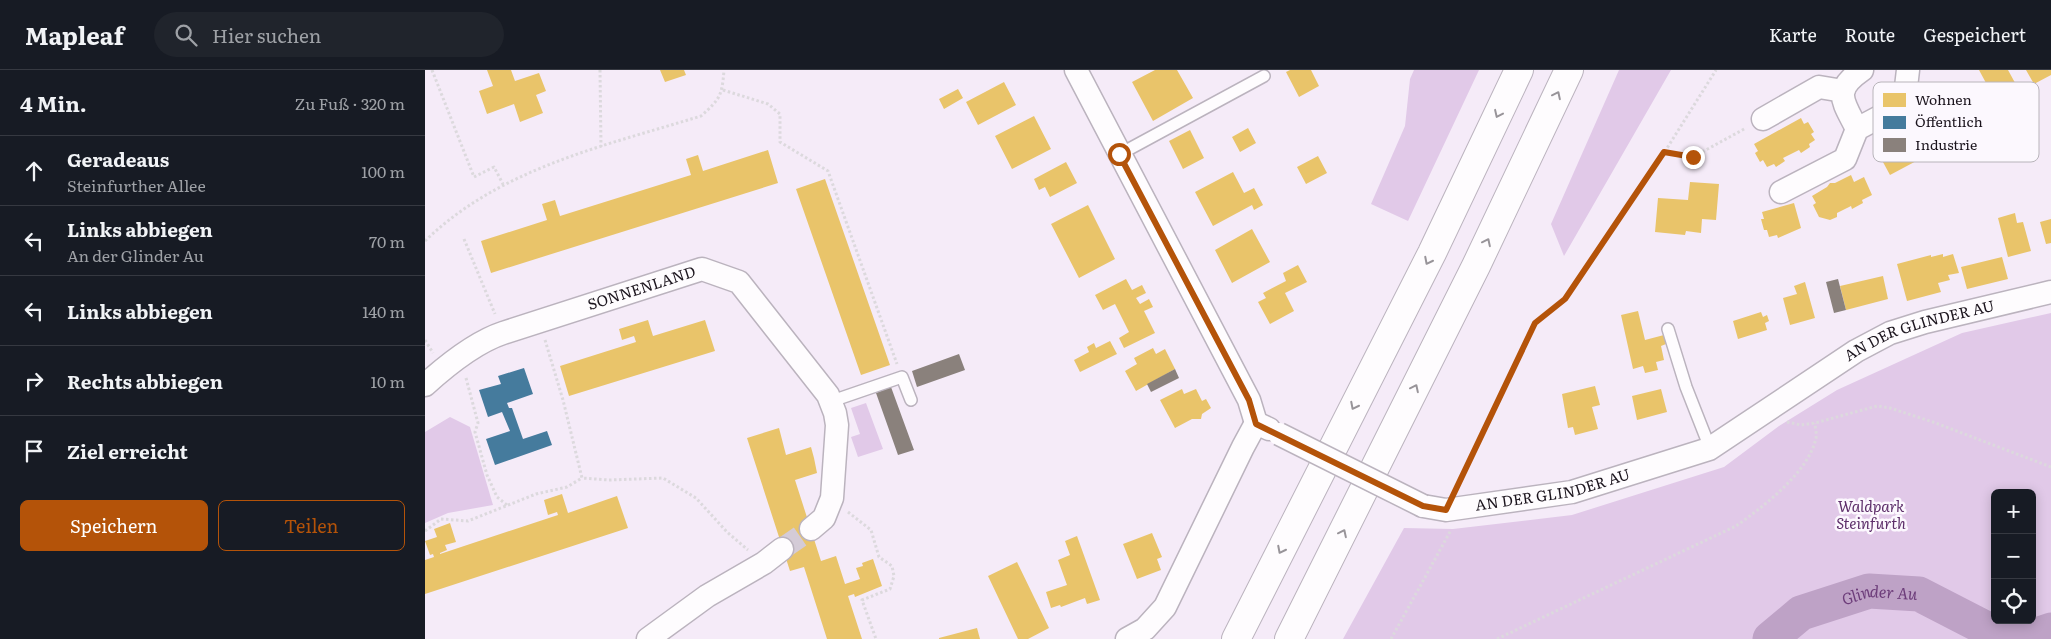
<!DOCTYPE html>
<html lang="de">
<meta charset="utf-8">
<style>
body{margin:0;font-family:Literata,serif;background:#20242c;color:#f1f3f6}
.controls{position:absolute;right:15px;bottom:15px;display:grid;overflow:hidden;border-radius:8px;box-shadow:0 2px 12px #0003}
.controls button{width:45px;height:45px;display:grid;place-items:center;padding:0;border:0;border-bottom:1px solid #363941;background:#171b24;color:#f1f3f6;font:25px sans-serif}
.stop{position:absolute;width:15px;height:15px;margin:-11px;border:4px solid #b45309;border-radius:50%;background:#fff}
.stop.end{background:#b45309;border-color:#fff;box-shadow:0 1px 5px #0008}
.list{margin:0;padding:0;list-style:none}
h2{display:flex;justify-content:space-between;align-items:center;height:65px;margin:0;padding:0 20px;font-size:21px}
h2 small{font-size:16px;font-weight:400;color:#9ea1a6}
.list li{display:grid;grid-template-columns:32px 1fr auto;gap:15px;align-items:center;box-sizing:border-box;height:70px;padding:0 20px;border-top:1px solid #363941}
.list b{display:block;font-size:19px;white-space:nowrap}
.list p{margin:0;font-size:16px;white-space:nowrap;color:#9ea1a6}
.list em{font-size:16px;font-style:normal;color:#9ea1a6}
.actions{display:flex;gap:10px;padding:15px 20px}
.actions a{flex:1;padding:11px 0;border:1px solid #b45309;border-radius:8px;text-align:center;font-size:18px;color:#b45309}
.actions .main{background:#b45309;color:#fff}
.icon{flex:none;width:28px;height:28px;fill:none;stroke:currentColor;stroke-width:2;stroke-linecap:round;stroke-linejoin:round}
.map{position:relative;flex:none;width:1626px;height:569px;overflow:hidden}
header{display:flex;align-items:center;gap:30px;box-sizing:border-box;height:70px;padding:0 25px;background:#171b24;border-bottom:1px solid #363941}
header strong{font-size:24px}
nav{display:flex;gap:28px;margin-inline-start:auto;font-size:18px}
.search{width:350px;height:45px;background:#20242c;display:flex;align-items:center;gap:12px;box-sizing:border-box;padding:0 18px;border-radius:28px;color:#9ea1a6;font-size:19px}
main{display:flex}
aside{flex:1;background:#171b24}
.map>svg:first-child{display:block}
.green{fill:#e1c9e8;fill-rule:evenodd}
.homes{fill:#e9c46a}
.public{fill:#457b9d}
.industry{fill:#8a817c}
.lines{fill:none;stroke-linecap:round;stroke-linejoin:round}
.river{stroke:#bea2c6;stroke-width:35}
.street-tunnel{stroke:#d4cbd7;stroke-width:22;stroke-dasharray:22 11;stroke-linecap:butt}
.lane-casing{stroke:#bbb3be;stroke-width:14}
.street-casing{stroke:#bbb3be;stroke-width:25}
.highway-casing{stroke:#bbb3be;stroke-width:30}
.path{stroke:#dcd9dd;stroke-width:3;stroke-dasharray:2.5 2.5;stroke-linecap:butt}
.lane{stroke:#fefcfe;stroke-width:11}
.street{stroke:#fefcfe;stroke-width:22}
.highway{stroke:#fefcfe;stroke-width:28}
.street-bridge-casing{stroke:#bbb3be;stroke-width:25;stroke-linecap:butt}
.street-bridge{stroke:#fefcfe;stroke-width:22}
.oneway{stroke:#989499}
.route{stroke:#b45309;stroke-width:6}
.labels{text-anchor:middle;stroke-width:5;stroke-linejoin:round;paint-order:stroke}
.street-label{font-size:15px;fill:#1b141d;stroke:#fcf8fe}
.park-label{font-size:15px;font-style:italic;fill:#5d2e6a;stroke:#fcf8fe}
.water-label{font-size:16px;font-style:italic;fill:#6d3d7a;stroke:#fcf8fe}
.key{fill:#fcf8fe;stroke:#b8b4ba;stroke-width:1}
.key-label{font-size:14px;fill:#1b141d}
</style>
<header>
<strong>Mapleaf</strong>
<div class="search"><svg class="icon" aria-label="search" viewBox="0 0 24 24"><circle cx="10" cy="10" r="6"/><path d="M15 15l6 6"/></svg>Hier suchen</div>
<nav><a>Karte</a><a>Route</a><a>Gespeichert</a></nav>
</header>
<main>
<aside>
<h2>4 Min.<small>Zu Fuß · 320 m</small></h2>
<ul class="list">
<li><svg class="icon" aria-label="ahead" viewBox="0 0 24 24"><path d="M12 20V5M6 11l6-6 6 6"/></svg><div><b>Geradeaus</b><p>Steinfurther Allee</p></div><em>100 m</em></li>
<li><svg class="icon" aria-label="left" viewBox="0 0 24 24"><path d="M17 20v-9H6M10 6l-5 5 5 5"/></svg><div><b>Links abbiegen</b><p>An der Glinder Au</p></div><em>70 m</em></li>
<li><svg class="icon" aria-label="left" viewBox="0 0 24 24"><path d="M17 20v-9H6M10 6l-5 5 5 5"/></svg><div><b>Links abbiegen</b></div><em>140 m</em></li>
<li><svg class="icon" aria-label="right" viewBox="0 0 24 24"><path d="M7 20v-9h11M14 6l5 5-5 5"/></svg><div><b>Rechts abbiegen</b></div><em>10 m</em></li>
<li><svg class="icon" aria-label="arrive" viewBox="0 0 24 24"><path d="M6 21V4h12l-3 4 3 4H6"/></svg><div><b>Ziel erreicht</b></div></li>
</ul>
<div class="actions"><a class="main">Speichern</a><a>Teilen</a></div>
</aside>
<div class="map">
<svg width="1626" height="569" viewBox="0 0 1626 569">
<rect width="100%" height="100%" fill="#f5ebf8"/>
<path class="green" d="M989 0H1054L983 151 946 134 980 56 985 9Z
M1194 0H1246L1139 186 1126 154Z
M1626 243V569H918L979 458 1028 459 1147 445 1299 397 1354 356 1412 320 1537 263ZM1570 423H1607V550H1570Z
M441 333 458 379 433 387 426 367 435 364 426 338Z
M25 347 45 357 68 435 23 443 0 453V362Z"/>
<path class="homes" d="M62 0H86L90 11 114 3 121 21 111 25 118 43 95 52 89 34 62 44 54 21 68 16Z
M235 0H259L261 5 240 12Z
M730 0H752L768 28 728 51 707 12Z
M865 0H886L894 16 874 27 861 2Z
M1554 0H1583L1594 20 1583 26 1585 30 1566 40 1559 28 1567 24Z
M1601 0H1626V5L1609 14Z
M579 12 591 35 553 55 541 32Z
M533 19 538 28 519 39 514 29Z
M609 46 626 79 587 99 570 66Z
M1376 48 1379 54 1383 52 1389 62 1386 64 1390 70 1384 74 1385 77 1376 83 1374 80 1358 88 1360 91 1351 97 1349 94 1342 97 1338 90 1335 92 1330 83 1333 81 1329 74Z
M823 58 831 73 815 82 807 67Z
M765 60 779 88 758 99 744 71Z
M1482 65 1495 89 1465 105 1452 81Z
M343 80 353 113 66 203 56 171 122 150 117 134 130 130 135 146 266 105 261 89 273 85 278 101Z
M893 86 902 103 881 114 872 97Z
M641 92 652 113 625 127 620 117 614 120 609 109Z
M808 102 819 123 829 118 838 135 829 140 827 135 788 156 770 122Z
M1426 105 1429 112 1439 107 1447 125 1437 130 1438 133 1427 139 1426 136 1412 143V147L1405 150 1394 147 1388 135 1391 133 1387 126 1402 117 1405 113H1410Z
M400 109 465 295 436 305 371 119Z
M1265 112 1294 114 1291 150 1277 149 1276 163 1261 161 1260 165 1230 162 1233 128 1263 130Z
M1369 133 1376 158 1353 168 1352 165 1344 167 1342 160H1339L1336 149H1339L1337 142Z
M663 135 690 189 654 208 626 154Z
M1590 143 1592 153 1598 152 1606 181 1583 187 1573 148Z
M1626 149V173L1621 174 1615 152Z
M827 159 845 192 807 213 790 180Z
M1518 184V187L1528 184 1534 203 1523 205 1525 210 1513 213 1516 222 1482 231 1472 194 1506 185V187Z
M1577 187 1583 209 1542 219 1536 197Z
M873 195 882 212 860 223 869 241 845 254 833 232 841 228 838 223 861 211 858 203Z
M1458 206 1463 229 1421 240 1415 216Z
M701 209 707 220 717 215 721 223 711 228 715 234 724 229 728 237 719 241 730 263 699 278 694 268 704 262 690 234 678 240 670 225Z
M1380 212 1390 248 1365 255 1358 228 1372 224 1369 216Z
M1213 241 1220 270 1239 265 1241 274 1236 276 1239 290 1231 292 1233 300 1220 303 1218 296 1208 299 1196 245Z
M1336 242 1338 247 1342 245 1344 251 1340 253 1342 260 1313 269 1308 251Z
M223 250 228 266 280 250 290 281 144 326 135 296 211 272 209 266 197 270 194 259Z
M685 271 692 284 655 302 649 290 664 282 662 277 669 273 671 278Z
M728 278 731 284 740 279 750 299 711 321 700 301 712 294 709 288Z
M1170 316 1175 335 1167 337 1173 359 1150 365 1148 357 1143 358 1137 324Z
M757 319 759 324 771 319 777 331 781 329 786 338 777 344 776 349H767L750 358 735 330Z
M1236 319 1242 342 1212 350 1207 326Z
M354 358 361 385 386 377 389 388 392 403 370 410 396 491 411 486 420 514 435 509 431 498 438 496 437 493 448 489 457 516 430 527 429 524 423 526 437 569H402L379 497 365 501 322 368Z
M137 424 143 443 192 426 203 458 0 524V490L9 487 8 484 5 485 0 471 12 467 9 459 25 453 31 472 20 475 22 480 15 483V484L133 445 132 442 123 445 119 430Z
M727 463 737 487 732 489 736 500 712 509 698 474Z
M652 466 675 530 662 534 660 528 636 537 635 535 626 538 621 522 642 515 633 490 645 485 640 471Z
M592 492 624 558 603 569H593L563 506Z
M552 558 555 569H514V568Z"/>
<path class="public" d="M99 298 108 324 82 333 84 338H87L98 369 122 361 127 375 70 395 61 369 85 361 77 342 63 347 54 320 76 314 73 306Z"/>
<path class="industry" d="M1413 209 1421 240 1409 243 1401 212Z
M534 284 540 300 492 317 487 301Z
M750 299 754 308 726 322 722 314Z
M466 317 489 380 473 385 451 323Z"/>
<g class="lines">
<path class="river" id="s1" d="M1345 569 1376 543 1444 521 1494 524 1564 560 1611 565 1626 560"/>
<path class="street-tunnel" d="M357 479 386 459"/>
<defs>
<path id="lane" d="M695 84 839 6
M1243 259 1261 317 1285 378
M407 331 477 307 486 330"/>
<g id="street">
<path d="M651 0 824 330 831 353"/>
<path d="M1338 49 1394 17 1418 21"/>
<path d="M1432 59C1418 31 1407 21 1437 0"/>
<path d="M1356 122 1420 89 1432 59 1479 34 1483 0"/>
<path id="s2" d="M0 315C21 296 51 272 78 263L277 199 314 212 403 325 410 343 412 355 407 428 399 448 386 459"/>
<path id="s3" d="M998 436 1021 440 1147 422 1284 379 1431 281 1465 263 1500 252 1626 222"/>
<path d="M223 569 282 526 339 493 357 479"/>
<path d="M702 569 720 559 740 537 818 377 831 353 844 359"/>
</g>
<path id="highway" d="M811 569 1007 183 1094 0
M864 569 1051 196 1144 0"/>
</defs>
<use href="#lane" class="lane-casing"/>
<use href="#street" class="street-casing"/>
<use href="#highway" class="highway-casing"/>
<path class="path" d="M7 0 49 107 69 97 78 114
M175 0 176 77
M298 20 343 34 355 44V72L403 101 472 294
M1239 83 1268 87 1321 58
M39 169 70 244
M0 171C75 98 179 76 276 46 295 29 297 26 299 0
M0 270 8 283
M120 270 138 330 157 408 184 410 238 408 271 428 302 462 323 480
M41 308 53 353 50 362 62 405 72 427 82 435
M1362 352 1376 355 1390 353 1452 336 1465 338 1508 352 1626 397
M1031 419 1110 253 1140 229 1239 83 1291 0
M423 442 446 460 454 487 467 496 469 506 465 519 437 530 451 569
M0 461 16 449 43 451 111 424 142 417 157 408
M966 569 1026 460
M1072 569 1311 456C1338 437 1384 402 1391 368 1392 363 1390 357 1390 353"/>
<use href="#lane" class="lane"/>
<use href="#street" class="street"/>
<use href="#highway" class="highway"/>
<defs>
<path id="street-bridge" d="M854 364 998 436"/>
</defs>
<use href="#street-bridge" class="street-bridge-casing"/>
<use href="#street-bridge" class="street-bridge"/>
</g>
<defs><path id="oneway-chevron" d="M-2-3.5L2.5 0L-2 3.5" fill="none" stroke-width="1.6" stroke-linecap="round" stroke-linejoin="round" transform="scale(1.25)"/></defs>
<g class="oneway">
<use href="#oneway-chevron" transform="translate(1132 25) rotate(-64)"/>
<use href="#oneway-chevron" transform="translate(1073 44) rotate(115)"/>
<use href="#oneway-chevron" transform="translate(1062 172) rotate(-64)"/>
<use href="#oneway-chevron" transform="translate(1003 191) rotate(117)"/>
<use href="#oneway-chevron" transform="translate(990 318) rotate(-64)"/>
<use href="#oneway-chevron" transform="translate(929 336) rotate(117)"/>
<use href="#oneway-chevron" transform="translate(918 463) rotate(-64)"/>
<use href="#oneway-chevron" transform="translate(856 480) rotate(117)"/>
</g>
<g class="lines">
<path class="route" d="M694 84 824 330 831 354 998 436 1021 440 1110 253 1140 229 1239 82 1268 87"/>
</g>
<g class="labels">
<g class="street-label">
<text dy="5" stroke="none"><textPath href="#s2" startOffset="240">SONNENLAND</textPath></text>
<text dy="5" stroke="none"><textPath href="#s3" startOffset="538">AN DER GLINDER AU</textPath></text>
<text dy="5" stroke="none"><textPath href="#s3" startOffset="132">AN DER GLINDER AU</textPath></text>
</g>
<g class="park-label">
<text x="1446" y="442">Waldpark<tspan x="1446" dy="17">Steinfurth</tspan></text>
</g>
<g class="water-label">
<text dy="6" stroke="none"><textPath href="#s1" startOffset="122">Glinder Au</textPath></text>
</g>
</g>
<rect x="1448" y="12" width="166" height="80" rx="8" class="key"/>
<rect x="1458" y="23" width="23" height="14" fill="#e9c46a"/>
<rect x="1458" y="46" width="23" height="13" fill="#457b9d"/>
<rect x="1458" y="68" width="23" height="14" fill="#8a817c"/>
<g class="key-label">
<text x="1490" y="35">Wohnen</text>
<text x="1490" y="57">Öffentlich</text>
<text x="1490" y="80">Industrie</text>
</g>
</svg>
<div class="controls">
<button>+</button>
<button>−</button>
<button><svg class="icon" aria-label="locate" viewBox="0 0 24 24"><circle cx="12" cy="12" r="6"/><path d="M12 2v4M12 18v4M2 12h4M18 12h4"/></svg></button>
</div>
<div class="stop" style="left:694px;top:84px"></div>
<div class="stop end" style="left:1268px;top:87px"></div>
</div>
</main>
